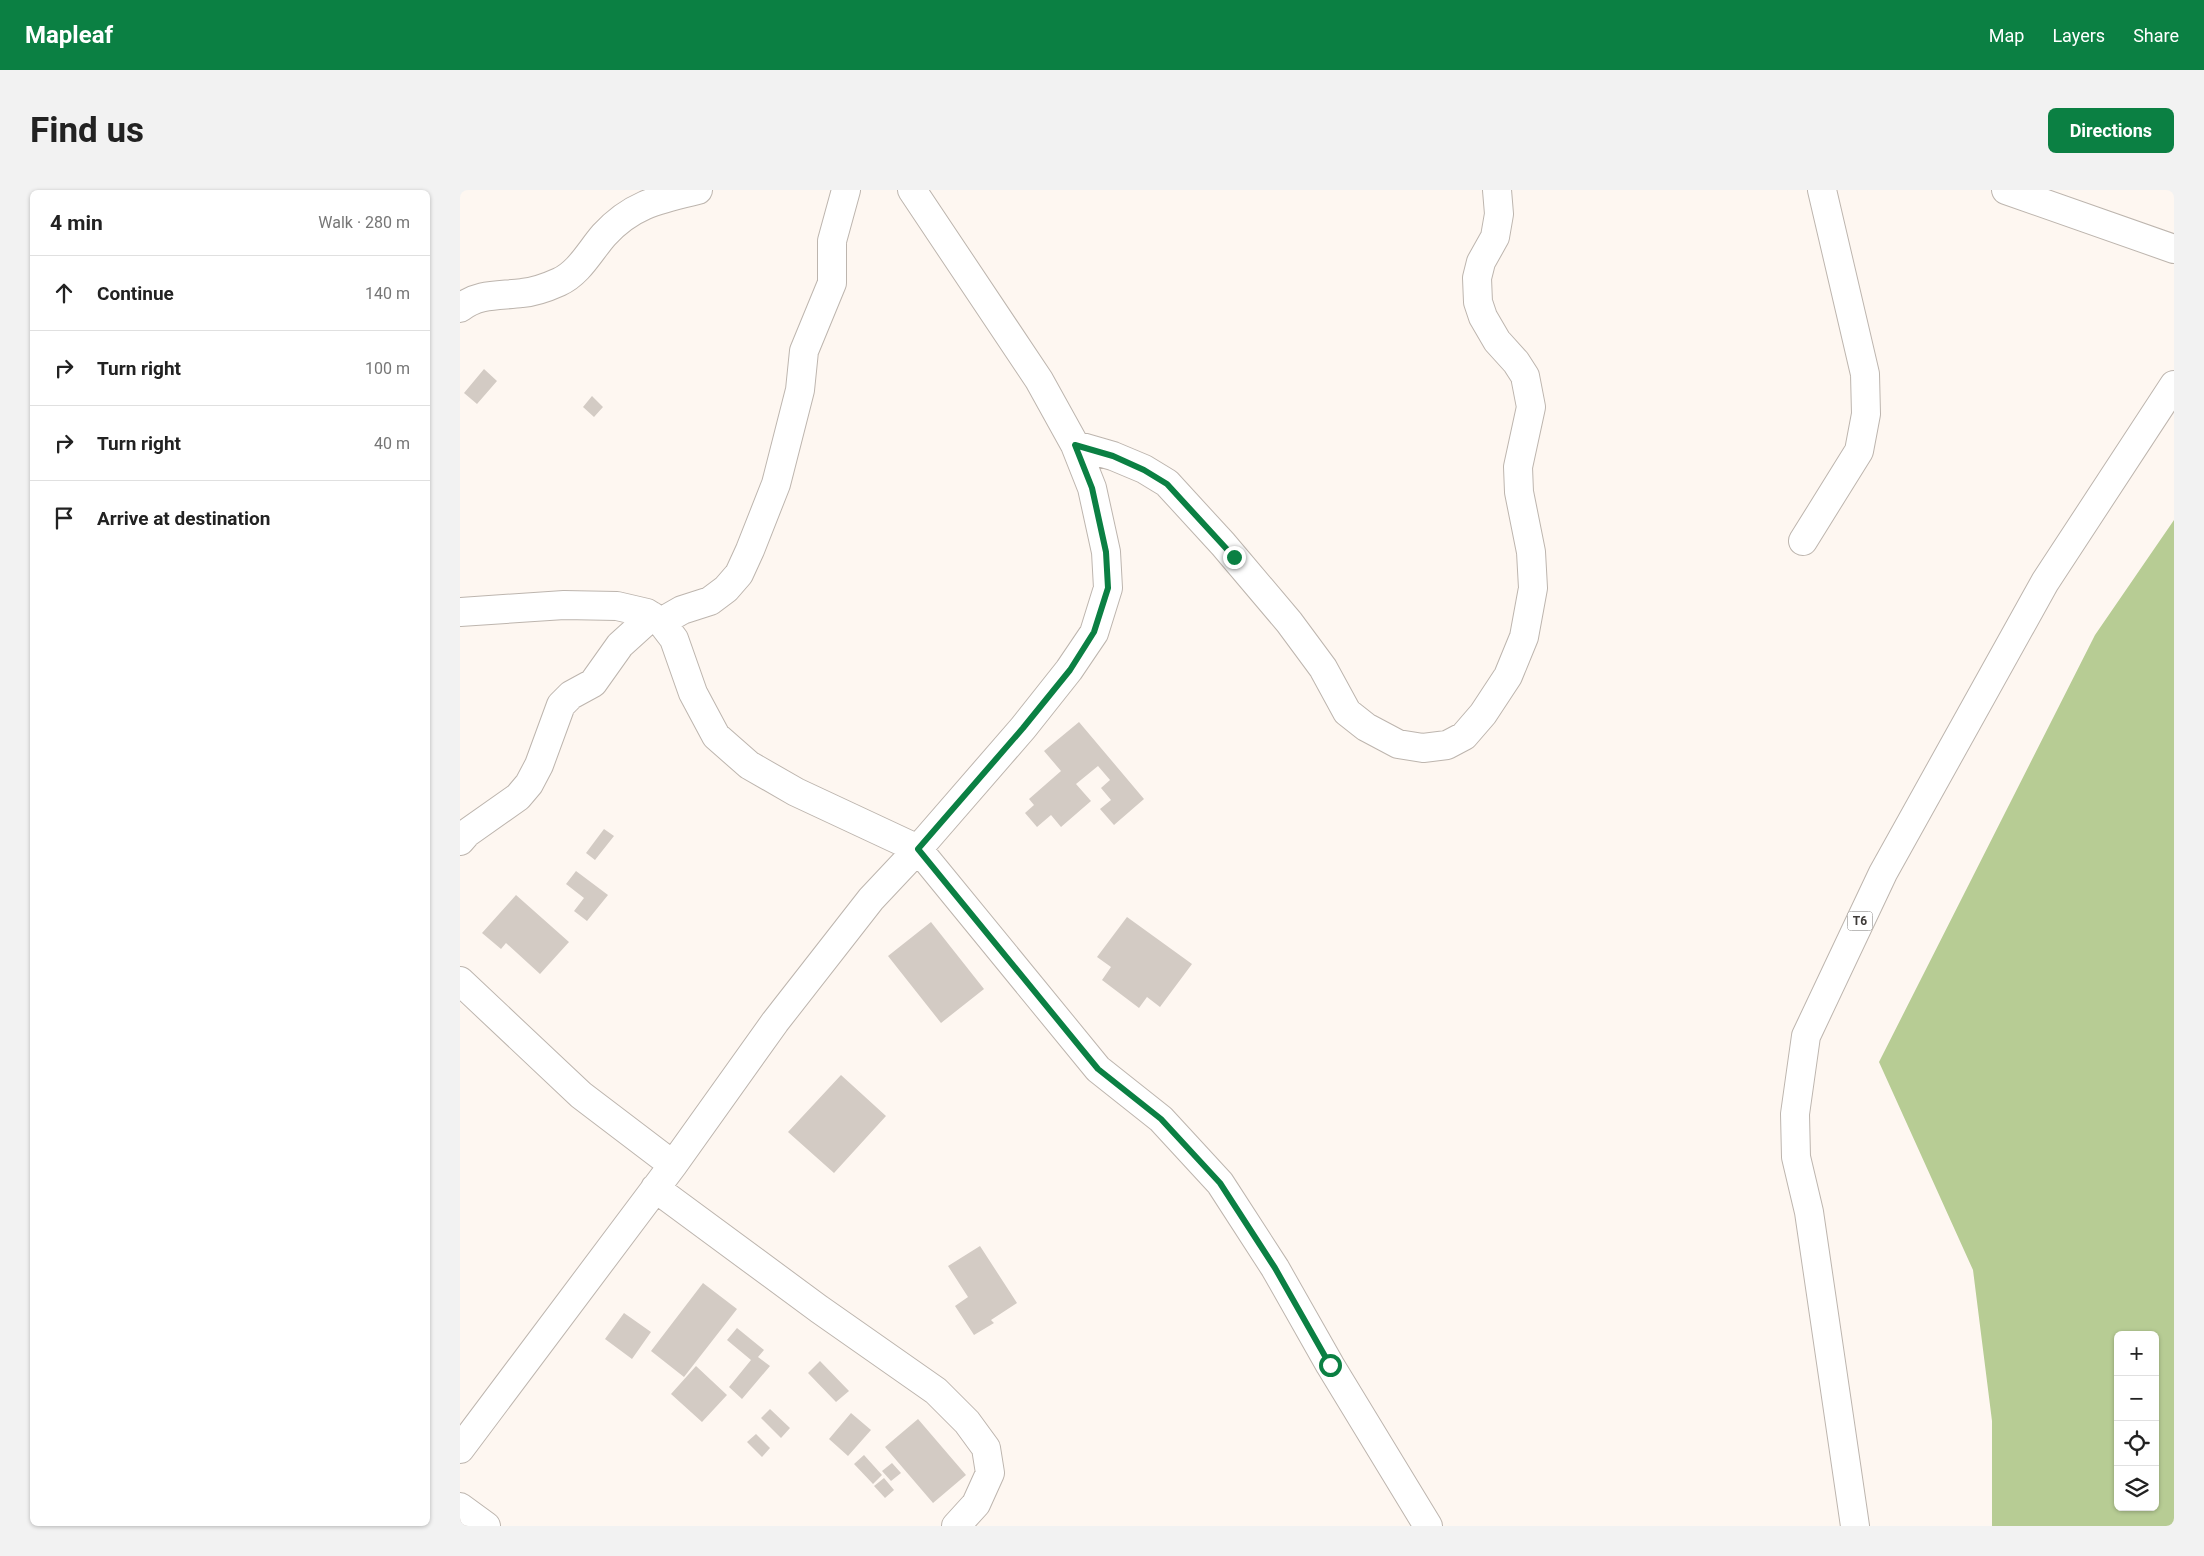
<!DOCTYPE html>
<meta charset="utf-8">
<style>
body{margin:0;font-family:Roboto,sans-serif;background:#f2f2f2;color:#222}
.controls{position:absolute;right:15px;bottom:15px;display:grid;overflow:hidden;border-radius:8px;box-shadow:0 1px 4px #0004}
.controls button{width:45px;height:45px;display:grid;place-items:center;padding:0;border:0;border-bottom:1px solid #e0e0e0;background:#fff;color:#222;font:25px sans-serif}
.stop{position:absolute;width:15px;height:15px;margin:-11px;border:4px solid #0b8043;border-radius:50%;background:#fff}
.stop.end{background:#0b8043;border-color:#fff;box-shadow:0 1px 5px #0008}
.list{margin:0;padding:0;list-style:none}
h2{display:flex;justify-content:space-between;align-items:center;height:65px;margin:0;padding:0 20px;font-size:21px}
h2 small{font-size:16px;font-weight:400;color:#767676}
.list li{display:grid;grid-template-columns:32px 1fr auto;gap:15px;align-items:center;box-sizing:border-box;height:75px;padding:0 20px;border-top:1px solid #e0e0e0}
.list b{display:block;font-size:19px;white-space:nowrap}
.list em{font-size:16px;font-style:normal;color:#767676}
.icon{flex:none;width:28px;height:28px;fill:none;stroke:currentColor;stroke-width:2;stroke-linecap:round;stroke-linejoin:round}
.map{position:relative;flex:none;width:1714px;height:1336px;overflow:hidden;border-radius:8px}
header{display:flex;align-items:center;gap:30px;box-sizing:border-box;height:70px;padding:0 25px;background:#0b8043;color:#fff}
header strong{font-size:24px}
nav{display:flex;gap:28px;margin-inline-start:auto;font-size:18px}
.intro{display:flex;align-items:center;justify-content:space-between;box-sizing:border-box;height:120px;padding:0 30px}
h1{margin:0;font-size:35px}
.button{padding:12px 22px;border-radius:8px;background:#0b8043;color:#fff;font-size:18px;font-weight:700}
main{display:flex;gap:30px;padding:0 30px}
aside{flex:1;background:#fff;border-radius:8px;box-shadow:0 1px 4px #0004}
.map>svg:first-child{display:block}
.forest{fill:#b7cc94;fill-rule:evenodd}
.building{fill:#d3cbc4}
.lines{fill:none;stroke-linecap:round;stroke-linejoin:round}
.minor-casing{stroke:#bdb5ae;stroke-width:30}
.trunk-casing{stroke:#bdb5ae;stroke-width:30}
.minor{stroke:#fff;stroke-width:28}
.trunk{stroke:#fff;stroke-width:28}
.route{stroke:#0b8043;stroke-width:6}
.labels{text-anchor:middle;stroke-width:4;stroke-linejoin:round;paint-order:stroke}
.shield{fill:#fff;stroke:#797674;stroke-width:1}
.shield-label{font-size:12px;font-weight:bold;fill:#3f3b39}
</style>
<header>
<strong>Mapleaf</strong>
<nav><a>Map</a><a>Layers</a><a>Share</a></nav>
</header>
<div class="intro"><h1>Find us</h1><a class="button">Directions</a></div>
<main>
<aside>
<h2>4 min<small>Walk · 280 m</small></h2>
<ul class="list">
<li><svg class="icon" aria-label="ahead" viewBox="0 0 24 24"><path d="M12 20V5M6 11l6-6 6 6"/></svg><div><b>Continue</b></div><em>140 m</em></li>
<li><svg class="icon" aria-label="right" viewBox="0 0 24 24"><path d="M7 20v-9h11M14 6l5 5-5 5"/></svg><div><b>Turn right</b></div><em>100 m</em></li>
<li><svg class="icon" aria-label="right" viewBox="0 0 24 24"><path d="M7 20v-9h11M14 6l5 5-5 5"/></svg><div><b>Turn right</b></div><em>40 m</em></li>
<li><svg class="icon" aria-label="arrive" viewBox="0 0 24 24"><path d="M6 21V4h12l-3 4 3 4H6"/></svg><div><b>Arrive at destination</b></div></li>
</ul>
</aside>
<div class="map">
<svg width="1714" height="1336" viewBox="0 0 1714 1336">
<rect width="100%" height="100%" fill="#fef7f1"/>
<path class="forest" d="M1714 330V1336H1532V1231L1513 1080 1419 872 1635 445ZM1658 1145H1695V1317H1658Z"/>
<path class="building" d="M24 179 37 191 17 214 4 203Z
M132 206 143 217 134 227 123 217Z
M619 532 684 609 654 635 640 619 651 610 641 598 650 590 638 576 616 594 631 611 601 637 591 625 577 637 565 623 574 615 569 609 601 581 584 561Z
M144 639 154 646 135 670 126 663Z
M116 681 148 705 127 731 114 721 124 708 106 694Z
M56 705 109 752 80 784 46 753 41 759 22 743Z
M667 727 732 774 700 817 687 807 679 818 642 790 651 777 637 767Z
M471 732 524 799 481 833 428 766Z
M381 885 426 926 374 983 328 942Z
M520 1056 557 1113 531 1130 534 1133 514 1145 495 1116 508 1107 488 1076Z
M243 1093 277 1119 224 1187 191 1161Z
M164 1123 191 1142 172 1169 145 1149Z
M277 1138 304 1160 298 1167 310 1176 282 1209 269 1197 291 1170 267 1150Z
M360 1171 389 1201 376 1212 348 1183Z
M236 1176 267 1205 242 1232 211 1204Z
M310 1219 330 1238 321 1248 301 1228Z
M391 1223 411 1240 388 1266 369 1249Z
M458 1229 506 1285 473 1313 425 1257Z
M296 1244 310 1258 302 1267 287 1252Z
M404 1265 422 1285 413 1294 394 1274Z
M432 1273 441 1283 431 1291 422 1281Z
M424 1288 434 1300 425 1308 414 1296Z"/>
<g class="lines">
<defs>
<path id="minor" d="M1546 0 1714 59
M0 118C19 103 40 106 62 103 74 102 88 97 99 92 119 83 130 61 144 45 172 14 200 9 238 0
M615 255 653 266 684 279 707 293 763 354 829 432 863 478 887 522 906 537 938 554 963 558 987 555 1004 546 1023 524 1048 486 1064 447 1073 398 1071 362 1059 302 1058 277 1071 217 1065 186 1056 172 1037 151 1023 127 1018 112 1017 88 1021 72 1035 47 1039 24 1037 0
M1343 351 1399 261 1406 224 1405 184 1362 0
M0 422 104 415 157 416 187 423 201 432 214 449 233 503 256 546 289 575 336 602 458 659 638 879 701 929 760 993 815 1078 870 1175 968 1336
M201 432 222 420 250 411 266 399 279 384 290 360 316 294 340 200 344 161 372 93V51L386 0
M0 651 7 643 58 607 69 594 79 575 101 515 111 505 133 493 160 455 192 426
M0 791 121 905 213 975
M195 998 359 1119 476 1201 507 1232 526 1258 530 1283 516 1314 496 1336
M0 1259 213 975 315 832 411 709 458 659 563 538 609 480 634 443 648 398 646 362 632 298 615 255 579 190 452 0
M0 1317 26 1336"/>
<path id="trunk" d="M1395 1336 1349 1022 1336 967 1335 924 1346 846 1423 683 1585 392 1714 195"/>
</defs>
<use href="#minor" class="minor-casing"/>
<use href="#trunk" class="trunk-casing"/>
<use href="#minor" class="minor"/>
<use href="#trunk" class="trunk"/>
</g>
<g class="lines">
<path class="route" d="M774 367 707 294 684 280 653 266 615 255 632 298 646 362 648 398 634 442 610 480 563 538 458 659 638 879 701 929 760 993 815 1078 870 1175"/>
</g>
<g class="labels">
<rect class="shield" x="1387.5" y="721.5" width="25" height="19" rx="4"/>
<g class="shield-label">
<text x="1400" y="735">T6</text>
</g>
</g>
</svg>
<div class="controls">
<button>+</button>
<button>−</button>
<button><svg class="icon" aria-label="locate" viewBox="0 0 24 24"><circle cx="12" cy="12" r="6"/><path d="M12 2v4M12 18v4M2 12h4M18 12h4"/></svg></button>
<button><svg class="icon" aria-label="layers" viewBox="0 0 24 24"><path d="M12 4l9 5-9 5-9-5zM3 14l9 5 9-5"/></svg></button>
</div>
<div class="stop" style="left:870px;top:1175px"></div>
<div class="stop end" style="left:774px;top:367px"></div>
</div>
</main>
